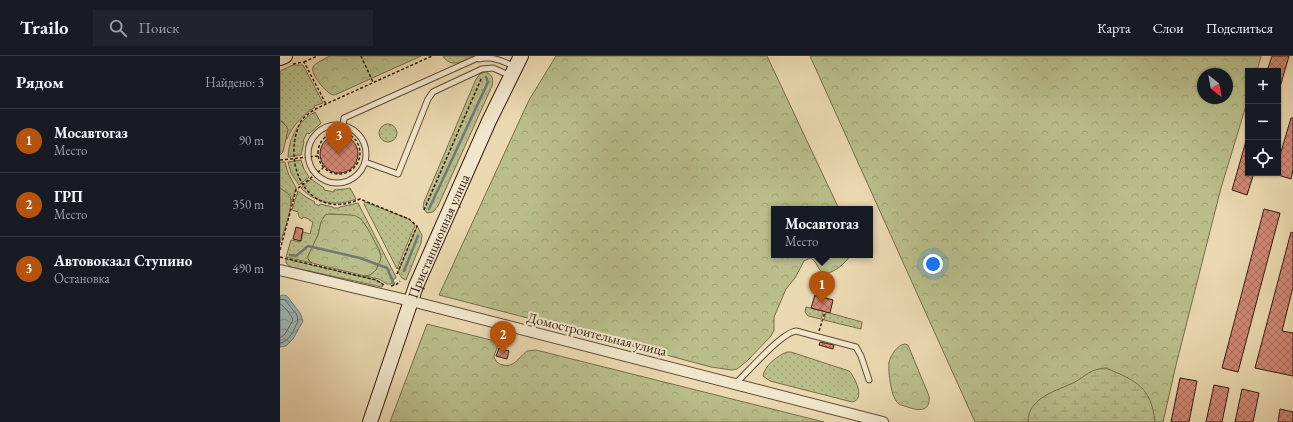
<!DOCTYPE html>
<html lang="ru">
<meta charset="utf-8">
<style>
body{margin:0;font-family:"EB Garamond",serif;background:#20242c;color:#f1f3f6}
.controls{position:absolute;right:12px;top:12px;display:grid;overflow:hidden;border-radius:0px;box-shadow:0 1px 3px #0004}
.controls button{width:36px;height:36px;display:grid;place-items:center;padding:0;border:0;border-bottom:1px solid #363941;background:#171b24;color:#f1f3f6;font:20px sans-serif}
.compass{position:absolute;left:917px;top:12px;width:36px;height:36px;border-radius:50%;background:#171b24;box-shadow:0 1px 3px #0004;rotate:149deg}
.you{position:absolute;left:653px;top:208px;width:14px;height:14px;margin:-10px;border:3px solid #fff;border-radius:50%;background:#1a73e8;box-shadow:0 0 0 6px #1a73e833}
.badge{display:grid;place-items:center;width:26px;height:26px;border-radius:50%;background:#b45309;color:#fff;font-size:13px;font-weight:700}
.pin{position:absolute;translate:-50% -33px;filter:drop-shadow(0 1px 2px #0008)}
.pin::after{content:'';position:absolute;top:21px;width:14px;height:12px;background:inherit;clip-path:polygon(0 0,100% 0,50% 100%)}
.popup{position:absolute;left:491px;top:150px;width:102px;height:52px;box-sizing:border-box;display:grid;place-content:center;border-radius:0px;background:#171b24;filter:drop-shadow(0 1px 3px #0005);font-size:13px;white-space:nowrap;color:#9ea1a6}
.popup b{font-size:15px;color:#f1f3f6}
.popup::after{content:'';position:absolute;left:50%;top:100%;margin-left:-8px;border:8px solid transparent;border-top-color:#171b24}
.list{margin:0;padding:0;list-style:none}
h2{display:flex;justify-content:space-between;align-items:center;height:52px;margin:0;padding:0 16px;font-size:17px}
h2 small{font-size:13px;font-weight:400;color:#9ea1a6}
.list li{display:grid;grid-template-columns:26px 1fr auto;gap:12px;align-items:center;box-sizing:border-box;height:64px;padding:0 16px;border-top:1px solid #363941}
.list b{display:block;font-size:15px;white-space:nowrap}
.list p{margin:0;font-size:13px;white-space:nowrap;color:#9ea1a6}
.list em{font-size:13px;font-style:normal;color:#9ea1a6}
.icon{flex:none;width:22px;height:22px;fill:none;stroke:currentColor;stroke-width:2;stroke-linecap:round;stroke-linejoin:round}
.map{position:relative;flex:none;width:1013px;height:366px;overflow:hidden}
header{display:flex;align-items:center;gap:24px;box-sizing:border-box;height:56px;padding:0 20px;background:#171b24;border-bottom:1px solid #363941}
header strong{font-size:19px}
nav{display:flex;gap:22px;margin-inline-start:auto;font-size:14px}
.search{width:280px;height:36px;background:#20242c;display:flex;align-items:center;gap:10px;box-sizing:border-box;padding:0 14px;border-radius:0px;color:#9ea1a6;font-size:15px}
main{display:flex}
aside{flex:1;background:#171b24}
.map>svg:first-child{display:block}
.grass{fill:url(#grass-dots);stroke:#776d4c}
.forest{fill:url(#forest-crowns);stroke:#776d4c;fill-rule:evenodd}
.wetland{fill:url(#wetland-marsh);stroke:#776d4c}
.water{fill:url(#water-waves);stroke:#737974}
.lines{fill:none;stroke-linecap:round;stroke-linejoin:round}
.shore{stroke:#696a63;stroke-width:1}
.stream{stroke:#737974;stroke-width:2.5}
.building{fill:url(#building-cross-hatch);stroke:#351c0f}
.service-casing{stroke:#624b37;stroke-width:7}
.minor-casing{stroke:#624b37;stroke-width:12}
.secondary-casing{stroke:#351c0f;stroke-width:16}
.path{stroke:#351c0f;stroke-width:1.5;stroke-dasharray:3 2;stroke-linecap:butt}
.service{stroke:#f1e6cc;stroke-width:5}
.minor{stroke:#f1e6cc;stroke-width:10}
.secondary{stroke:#f1e6cc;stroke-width:14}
.labels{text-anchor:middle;stroke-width:4;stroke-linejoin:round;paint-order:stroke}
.street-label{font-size:14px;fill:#351c0f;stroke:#f1e6cc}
</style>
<header>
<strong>Trailo</strong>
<div class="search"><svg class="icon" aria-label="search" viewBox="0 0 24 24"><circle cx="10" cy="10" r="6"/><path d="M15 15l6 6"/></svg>Поиск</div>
<nav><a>Карта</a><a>Слои</a><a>Поделиться</a></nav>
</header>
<main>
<aside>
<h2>Рядом<small>Найдено: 3</small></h2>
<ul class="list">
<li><span class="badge">1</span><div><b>Мосавтогаз</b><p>Место</p></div><em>90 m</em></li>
<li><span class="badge">2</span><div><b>ГРП</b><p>Место</p></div><em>350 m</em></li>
<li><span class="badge">3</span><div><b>Автовокзал Ступино</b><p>Остановка</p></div><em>490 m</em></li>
</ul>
</aside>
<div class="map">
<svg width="1013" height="366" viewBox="0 0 1013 366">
<defs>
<pattern id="grass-dots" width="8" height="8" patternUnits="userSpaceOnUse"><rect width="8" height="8" fill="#b9be8a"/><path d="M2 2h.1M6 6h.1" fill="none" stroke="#a0a376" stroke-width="1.8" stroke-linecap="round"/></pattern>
<pattern id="forest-crowns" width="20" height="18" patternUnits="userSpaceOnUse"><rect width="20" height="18" fill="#b9be8a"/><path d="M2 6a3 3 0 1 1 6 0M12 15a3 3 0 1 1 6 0" fill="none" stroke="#a0a376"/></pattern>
<pattern id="wetland-marsh" width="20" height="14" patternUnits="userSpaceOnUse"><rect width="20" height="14" fill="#b9be8a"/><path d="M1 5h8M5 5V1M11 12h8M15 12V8" fill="none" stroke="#a0a376"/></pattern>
<pattern id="water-waves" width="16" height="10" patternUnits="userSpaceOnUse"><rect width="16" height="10" fill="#9db7b7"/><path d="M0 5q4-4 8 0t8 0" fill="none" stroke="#819493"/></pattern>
<pattern id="building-cross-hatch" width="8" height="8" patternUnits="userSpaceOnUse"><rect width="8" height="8" fill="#d08874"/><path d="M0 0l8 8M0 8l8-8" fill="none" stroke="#aa6e5e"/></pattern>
</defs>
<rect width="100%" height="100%" fill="#ead8b0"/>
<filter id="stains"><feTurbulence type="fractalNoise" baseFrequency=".005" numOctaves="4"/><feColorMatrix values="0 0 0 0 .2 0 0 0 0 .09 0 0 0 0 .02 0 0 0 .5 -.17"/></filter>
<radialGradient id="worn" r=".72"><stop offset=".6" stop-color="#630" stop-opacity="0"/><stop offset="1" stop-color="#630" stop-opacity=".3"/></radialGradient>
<path class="grass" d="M163 0H194C183 5 171 13 163 0Z
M13 9H23L43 47 34 50 35 51C22 60 13 69 7 83H5L8 74 3 66 0 64V15Z
M204 16C212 17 214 23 212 30L158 150 153 156 147 157 143 152 144 146 196 23 200 18Z
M35 56 41 67 29 78 27 77 23 85 24 86 21 99 8 101C9 81 18 65 35 56Z
M99 77a9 9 0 1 1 18 0a9 9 0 1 1-18 0Z
M21 104 24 113 29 121 19 129 11 117 8 106Z
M0 106H5L8 117 16 132 11 148 10 140 0 132Z
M31 123 44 132V134L54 136V134L65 133 70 132 76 143C57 151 35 147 21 132Z
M18 135 26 141 35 146 34 147 39 150 40 148 53 151V152H59L60 151 78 147 116 221 115 223H113L111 228H107L99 223 85 220 90 219 96 214 101 201 99 194 88 174 84 167 64 159 49 158 41 166 38 179 28 200 29 205 32 207 6 201 11 184 20 186 23 176 30 178 33 166 29 164V163L23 161 22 163C19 162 18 159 18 156L12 154Z
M85 146 129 163 135 169 117 213 84 148Z
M137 170 142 179 141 187 126 224 122 222 118 216Z
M6 203 96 224 103 228 102 231 11 211 6 207Z
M526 251 543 255 541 263 528 260 525 256Z
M546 256 582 266 581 273 544 264Z
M507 296H511L569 315C575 321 586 344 572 346L490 325 483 320C485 309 497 300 507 296Z"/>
<path class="forest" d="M49 0H141L57 38 53 39C46 37 30 18 33 11 35 7 45 3 49 0Z
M276 0H487L559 153H494V199H571C564 208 557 215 545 218 537 215 538 205 530 202L524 205 515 222 506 233 494 261V274L491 280 467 305 457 313 452 314 431 311 267 267 159 239 249 44Z
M530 0H981L977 15H968V43L941 132 896 309 883 366H695ZM923 18H947V42H923Z
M0 64 7 71 8 74 3 96 0 99Z
M0 132C3 135 8 136 10 140 14 150 3 177 0 187Z
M49 158 71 159 76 160 81 163 88 173 99 194 101 201 100 205 96 214 90 219 85 220 32 207 28 203V200L38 179 41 166 45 159Z
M147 268 219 286 214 300C215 305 218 308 223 309 234 312 239 301 247 295L256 294 544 366H110Z
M625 288 628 289 630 294 649 340C651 357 637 355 625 350 625 350 620 349 619 348 611 343 608 316 609 306 611 299 617 289 625 288Z"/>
<path class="wetland" d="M826 312C856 325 871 330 875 366H748C748 341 777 335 795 326 807 319 810 313 826 312Z"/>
<path class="water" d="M3 239 7 240 20 257 23 265 13 283 6 290 0 291V240Z"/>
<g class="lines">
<path class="shore" d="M0 243 5 244 17 259 18 265C14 273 10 286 0 287
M0 248C5 250 11 259 13 264L5 278 0 282"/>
<path class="stream" d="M149 153 208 26 206 21
M10 199 16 200 28 190 80 202 107 212 114 228
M124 215 138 180"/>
</g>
<path class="building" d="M992 0H1009L1000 31H998V15H987Z
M1011 62H1013V114L1011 123 998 119V106Z
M40 98a19 19 0 1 1 38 0a19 19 0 1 1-38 0Z
M966 85H968V117H974L967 139 952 134Z
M984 153 1000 157 958 316 942 312Z
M16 171 23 173 21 185 13 183Z
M1011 176 1013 177V231L1002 275 1013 277V320L975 312Z
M535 239 553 244 550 257 531 252Z
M540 286 554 289 553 293 539 289Z
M219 292 229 295 227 303 216 300Z
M900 322 917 325 909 366H891Z
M934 329 949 332 942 366H926Z
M962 333 979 337 973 366H955Z
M1000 353 1013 356V366H998Z"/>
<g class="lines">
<defs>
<path id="service" d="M199 3C212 0 223 5 235 11
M28 98a29 29 0 1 1 58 0a29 29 0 1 1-58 0Z
M63 70 64 62 202 0
M85 106 118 118 148 43 153 36 157 34 202 13 213 12 231 20
M455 328C468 316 501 277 516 275L576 291 581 300 589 324"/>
<path id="minor" d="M0 214 131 245 603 366"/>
<g id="secondary">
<path d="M0 2 5 0"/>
<path id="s1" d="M90 366 136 230 209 65 241 0"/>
</g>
</defs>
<use href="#service" class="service-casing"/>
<use href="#minor" class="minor-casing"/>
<use href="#secondary" class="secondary-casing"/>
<path class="path" d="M81 0 93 26
M24 6 37 0
M13 8 24 6 46 48
M38 97a21 21 0 1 1 42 0a21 21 0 1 1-42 0Z
M0 104 38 100
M144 154 202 21
M0 194 16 134 43 112
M0 201 96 224 104 229
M117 218 137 170 129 163 80 143C27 167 0 106 21 65 27 57 37 52 46 48L152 0
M111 230 117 228 120 225
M539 275 545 256"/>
<use href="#service" class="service"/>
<use href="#minor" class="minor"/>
<use href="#secondary" class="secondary"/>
</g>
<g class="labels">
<g class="street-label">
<text dy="5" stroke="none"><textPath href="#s1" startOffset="198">Пристанционная улица</textPath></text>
<text transform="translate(317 278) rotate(14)" y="5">Домостроительная улица</text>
</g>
</g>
<rect width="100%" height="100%" filter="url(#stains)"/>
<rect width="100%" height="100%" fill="url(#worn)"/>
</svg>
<div class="controls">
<button>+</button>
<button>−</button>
<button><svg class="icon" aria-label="locate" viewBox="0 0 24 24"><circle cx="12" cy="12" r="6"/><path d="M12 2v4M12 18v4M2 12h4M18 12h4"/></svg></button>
</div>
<svg class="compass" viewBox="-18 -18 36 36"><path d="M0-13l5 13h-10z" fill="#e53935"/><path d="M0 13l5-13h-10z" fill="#9ea1a6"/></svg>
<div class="you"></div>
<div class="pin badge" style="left:542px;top:248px">1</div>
<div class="popup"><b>Мосавтогаз</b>Место</div>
<div class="pin badge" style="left:223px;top:298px">2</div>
<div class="pin badge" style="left:59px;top:99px">3</div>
</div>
</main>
